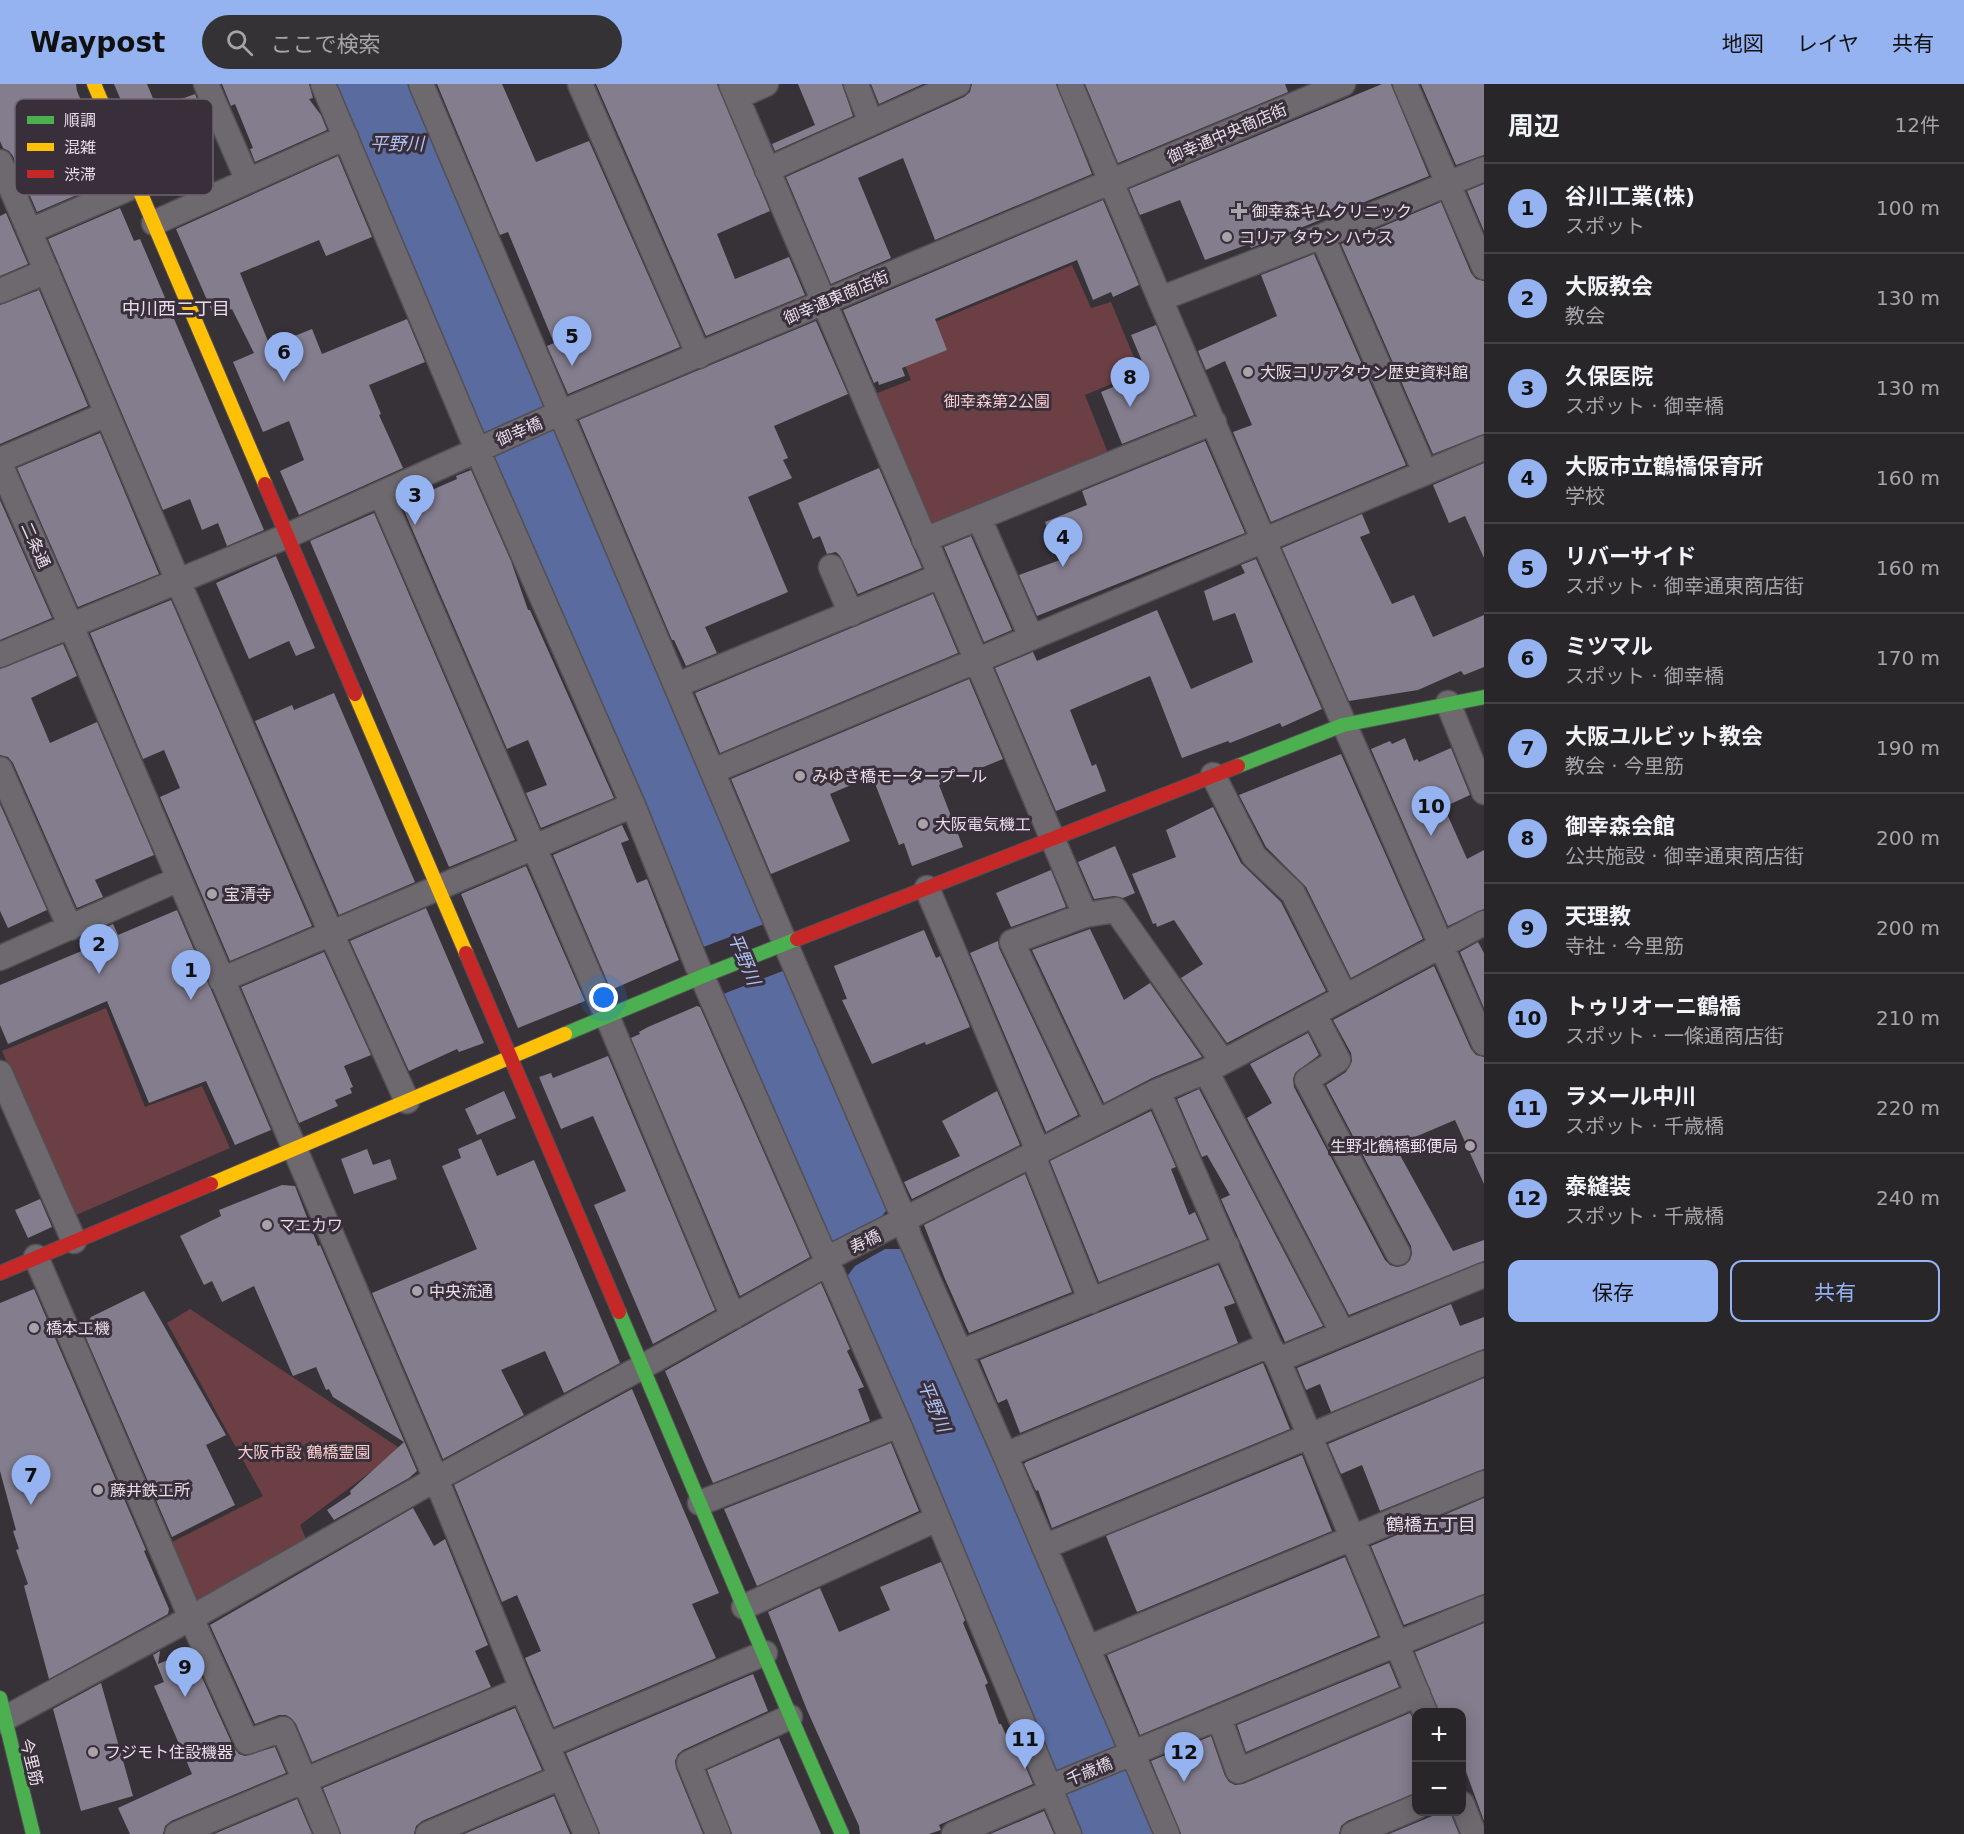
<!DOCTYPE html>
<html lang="ja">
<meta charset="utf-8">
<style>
body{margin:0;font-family:"DejaVu Sans","Noto Sans JP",sans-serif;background:#353236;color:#f1f3f6}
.controls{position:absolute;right:18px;bottom:18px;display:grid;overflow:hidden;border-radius:12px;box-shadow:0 3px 15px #0003}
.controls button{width:54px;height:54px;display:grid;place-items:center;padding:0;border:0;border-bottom:2px solid #454347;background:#29262a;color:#f1f3f6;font:30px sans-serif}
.you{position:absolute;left:604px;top:914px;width:21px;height:21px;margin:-15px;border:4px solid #fff;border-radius:50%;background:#1a73e8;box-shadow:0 0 0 9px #1a73e833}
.badge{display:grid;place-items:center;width:39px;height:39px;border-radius:50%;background:#95b2f1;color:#111;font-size:20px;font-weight:700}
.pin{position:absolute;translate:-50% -50px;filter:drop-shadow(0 2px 3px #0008)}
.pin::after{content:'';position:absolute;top:32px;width:21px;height:18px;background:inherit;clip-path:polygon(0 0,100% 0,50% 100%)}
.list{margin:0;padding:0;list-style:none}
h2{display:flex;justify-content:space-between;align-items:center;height:78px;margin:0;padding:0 24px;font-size:26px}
h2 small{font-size:20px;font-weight:400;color:#a5a5a8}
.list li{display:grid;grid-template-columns:39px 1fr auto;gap:18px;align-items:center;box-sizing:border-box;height:90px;padding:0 24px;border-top:2px solid #454347}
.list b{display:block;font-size:22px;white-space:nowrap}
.list p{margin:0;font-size:20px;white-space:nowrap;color:#a5a5a8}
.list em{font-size:20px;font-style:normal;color:#a5a5a8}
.actions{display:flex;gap:12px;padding:18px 24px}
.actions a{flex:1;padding:14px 0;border:2px solid #95b2f1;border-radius:12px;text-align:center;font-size:21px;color:#95b2f1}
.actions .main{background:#95b2f1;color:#111}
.icon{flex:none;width:33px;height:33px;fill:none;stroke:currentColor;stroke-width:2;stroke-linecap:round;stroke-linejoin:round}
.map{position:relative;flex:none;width:1484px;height:1750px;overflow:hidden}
header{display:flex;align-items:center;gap:36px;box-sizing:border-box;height:84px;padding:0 30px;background:#95b2f1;color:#111}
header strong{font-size:28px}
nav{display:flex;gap:33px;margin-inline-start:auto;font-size:21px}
.search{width:420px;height:54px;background:#353236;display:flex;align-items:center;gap:15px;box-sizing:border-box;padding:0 21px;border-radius:33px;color:#a5a5a8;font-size:22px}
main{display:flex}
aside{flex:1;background:#29262a}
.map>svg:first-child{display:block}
.green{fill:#6b3f43}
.water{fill:#5a6b9f}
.pier{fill:#373238}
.building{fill:#837d8d}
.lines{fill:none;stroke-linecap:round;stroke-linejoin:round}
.street-casing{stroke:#534e54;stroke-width:27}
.fast-casing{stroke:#534e54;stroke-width:16}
.slow-casing{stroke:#534e54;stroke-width:16}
.jam-casing{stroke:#534e54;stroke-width:16}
.street{stroke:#6d696e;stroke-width:24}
.fast{stroke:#4caf50;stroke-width:14}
.slow{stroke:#ffc107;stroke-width:14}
.jam{stroke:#c62828;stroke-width:14}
.poi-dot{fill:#a9a2aa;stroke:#392f3b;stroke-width:2}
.labels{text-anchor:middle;stroke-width:6;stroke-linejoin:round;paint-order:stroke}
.street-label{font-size:16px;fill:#e6dfe7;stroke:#392f3b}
.poi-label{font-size:16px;fill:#e6dfe7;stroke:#392f3b;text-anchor:start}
.park-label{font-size:16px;fill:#f7cdce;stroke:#392f3b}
.water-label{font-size:18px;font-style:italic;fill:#afc1f2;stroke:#392f3b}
.neighbourhood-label{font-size:18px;fill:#e6dfe7;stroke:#392f3b}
.key{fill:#392f3b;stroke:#6d646f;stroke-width:1.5}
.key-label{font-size:16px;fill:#e6dfe7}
</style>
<header>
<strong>Waypost</strong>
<div class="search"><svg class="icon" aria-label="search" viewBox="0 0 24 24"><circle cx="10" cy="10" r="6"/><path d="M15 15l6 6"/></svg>ここで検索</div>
<nav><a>地図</a><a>レイヤ</a><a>共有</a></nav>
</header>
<main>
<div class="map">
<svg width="1484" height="1750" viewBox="0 0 1484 1750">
<rect width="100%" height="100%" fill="#373238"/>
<path class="green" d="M1072 181 1091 224 1111 218 1140 288 1085 311 1108 369 926 442 872 311 911 296 894 255Z
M106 924 145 1023 202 1002 230 1064 74 1132 2 967Z
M190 1225 401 1365 300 1441 307 1457 196 1517 170 1459 263 1412 167 1239Z"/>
<path class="water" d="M333 0H410L1155 1750H1078Z"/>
<path class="pier" d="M769 838 788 885 718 912 698 865Z
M889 1123 908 1165H885L855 1182 842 1199 823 1157 845 1156 875 1141Z"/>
<path class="building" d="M0 0H76L77 7 114 95 37 128 13 72 9 67 3 64 0 57Z
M114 0H147L157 24 195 10 204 32 168 46 182 83 154 94Z
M222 0H309L313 14 309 15 321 31 327 46 255 78 250 65 253 64 235 20 231 22Z
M437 0H502L536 78 589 57 680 263 568 310 547 262 554 259 508 148 500 151Z
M596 0H717L770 127 717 150 735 195 789 173 805 211 706 252Z
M798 0H842L853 32 775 67 772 60 815 41Z
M871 0H923L879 20Z
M972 0H1056L1092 90 935 156 903 74 858 94 891 174 831 200 786 93 964 13 970 8Z
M1085 0H1285L1288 8 1118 79Z
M1382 0H1391L1429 92 1251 164 1249 160 1205 176 1180 116 1140 131 1129 105Z
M1421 0H1484V71L1456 81Z
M338 72 372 153 326 172 319 156 240 189 270 262 312 245 322 270 407 235 425 278 369 301 381 330 379 331 403 384 299 431 280 387 304 376 289 337 263 348 233 278 254 269 232 225 214 232 176 145Z
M1484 100V147L1467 107Z
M1103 116 1139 201 1113 213 1111 208 1093 216 1077 176 935 235 947 266 902 284 905 292 879 301 878 297 874 299 843 226Z
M1441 118 1471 189 1476 195 1484 197V350L1433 370 1341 160Z
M120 124 134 157 140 155 264 446 227 462 218 439 202 446 190 415 163 426 48 155Z
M6 129 28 180 0 192V132Z
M1314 170 1406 381 1271 438 1233 348 1252 341 1225 277 1206 286 1198 267 1277 232 1261 191Z
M39 206 88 322 0 360V221Z
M816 237 848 310 774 342 788 374 783 376 792 394 748 413 788 508 705 543 717 569 686 582 674 556H672L579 336Z
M1156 241 1194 331 1122 360 1101 308 1147 289 1131 251Z
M100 349 159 490 78 523 17 384Z
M1205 357 1245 449 1037 532 1019 491 1060 476 1045 438 1087 421 1082 407Z
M1484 379V474L1465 432 1449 439 1433 401Z
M879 384 922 484 858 510 840 472 836 468 827 470 820 452 813 455 798 419Z
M471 386 511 477 528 526H530L614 714 541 744 526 709 547 701 528 656 507 665 400 417 415 410 416 413 457 395 456 392Z
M0 416 52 534 0 556Z
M374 429 515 756 449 783 310 457Z
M1362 430 1370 449 1360 453 1392 520 1414 511 1433 553 1484 531V583L1464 591 1461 587 1418 606 1349 617 1282 464Z
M971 452 1012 546 984 558 944 463Z
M276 472 315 564 296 572 289 557 249 575 216 499Z
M1256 475 1322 625 1282 643 1280 639 1230 659 1228 657 1182 674 1150 592 1070 626 1092 682 1096 680 1106 707 1056 727 995 584 1033 568 1037 577 1157 526 1191 605 1253 578 1235 529 1213 537 1204 507 1245 489 1241 481Z
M933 510 958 569 720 669 695 609Z
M171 516 312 842 230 877 160 713 180 704 164 666 143 675 90 549Z
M63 560 77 592 31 614 50 659 97 638 154 771 95 796 103 813 77 824 13 679 8 673 0 671V585Z
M969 595 1003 675 939 701 963 763 912 782 904 759 899 761 872 692 830 710 850 757 771 790 731 695Z
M334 609 415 798 339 831 255 637 292 621 294 626Z
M1405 654 1414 677 1417 675 1419 678 1451 664 1470 711 1444 723 1467 775 1484 766V825L1448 842 1371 665 1390 657 1392 660Z
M1341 670 1423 855 1351 894 1306 803 1266 763 1239 711Z
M0 720 47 826 8 844 0 827Z
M1213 723 1241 779 1281 818 1326 907 1227 959 1181 894 1203 880 1174 836 1157 843 1156 839 1153 840 1132 790 1176 773 1166 746Z
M622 741 629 756 621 759 637 799 647 795 679 876 611 906 553 771Z
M1115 762 1135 809 1123 814 1114 812 1094 815 1078 778Z
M526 782 585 917 518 944 461 810Z
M1051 786 1066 823 1011 843 996 809Z
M426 824 484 959 459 968 457 965 409 987 350 857Z
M177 826 271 1046 235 1061 206 997 149 1019 107 917 8 960 0 941V901L84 866 79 855 113 840 118 851Z
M1090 845 1124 916 1150 899 1202 973 1152 994 1104 1019 1032 866Z
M924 846 936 874 940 872 970 943 926 961 925 958 872 980 842 916 847 915 834 882Z
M998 857 999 864 1078 1031 1046 1048 970 869Z
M1478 858 1484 869V924L1460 868Z
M324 868 371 971 344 982 353 1003 350 1004 352 1009 335 1016 338 1022 299 1039 241 903Z
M1434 882 1471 965 1476 971 1484 973V1100L1455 1036 1408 1056 1409 1058 1396 1064 1453 1167 1484 1156V1177L1349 1231 1247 1034 1272 1019 1250 980 1308 949 1319 971 1295 989 1293 995 1294 1003 1385 1176 1390 1181 1397 1183 1405 1181 1410 1176 1412 1170 1411 1162 1326 1001 1346 988 1352 977 1351 969 1333 936Z
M697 922 700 923 810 1173 740 1212 631 954 640 950 639 948 648 943Z
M608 972 715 1226 653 1260 594 1121 626 1107 593 1032 561 1045 539 993 551 989 553 994Z
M1199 1005 1323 1242 1285 1258 1221 1115 1230 1111 1207 1071 1202 1073 1177 1015Z
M504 1007 516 1034 477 1051 465 1025Z
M997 1007 1020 1061 912 1115 904 1098 960 1072 942 1037Z
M1151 1027 1176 1083 1171 1085 1189 1131 1195 1128 1207 1155 1099 1198 1050 1077Z
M481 1055 497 1092 534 1076 620 1279 564 1309 545 1267 501 1286 524 1331 443 1375 372 1209 477 1165 442 1082 461 1074 458 1065Z
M367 1065 373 1081 390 1075 397 1095 354 1110 341 1075Z
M1025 1090 1072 1208 969 1249 945 1195 924 1141Z
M282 1101 295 1102 318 1162 320 1161 417 1387 409 1394 334 1436 327 1426 351 1410 350 1407 404 1358 333 1313 329 1305 326 1306 316 1283 293 1292 254 1202 222 1218 212 1197 204 1201 180 1152 221 1132 219 1126Z
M40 1115 52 1143 28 1154 15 1126Z
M1218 1181 1235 1219 1224 1223 1238 1259 1020 1349 1007 1315 998 1319 980 1276Z
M821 1199 850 1265 847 1267 864 1303 858 1305 870 1337 713 1399 665 1287Z
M34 1205 146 1466 144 1467 169 1525 168 1530 49 1595 24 1502 28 1500 16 1466 19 1465 13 1447 16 1446 0 1387V1219Z
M144 1207 226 1351 206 1361 235 1421 172 1453 83 1247 91 1233Z
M1451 1220 1460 1242 1484 1233V1265L1331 1328 1320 1300 1306 1306 1297 1284Z
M1263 1279 1290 1345 1052 1444 1038 1406 1036 1407 1024 1380 1026 1378Z
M1484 1294V1385L1380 1427 1362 1381 1341 1390 1328 1360Z
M632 1305 719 1509 692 1520 716 1574 554 1643 525 1574 541 1567 517 1511 502 1518 454 1401Z
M891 1359 919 1427 757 1502 724 1425Z
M1302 1371 1332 1447 1137 1528 1106 1452Z
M1484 1414V1510L1404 1541 1371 1462Z
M413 1424 434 1462 445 1455 488 1561 475 1567 491 1603 312 1678 296 1640 291 1634 286 1631H279L255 1640 210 1541Z
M1345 1473 1378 1552 1140 1651 1107 1571Z
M941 1478 965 1536 963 1539 988 1599 985 1601 999 1640H1001L1007 1653 1010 1652 1016 1666 1018 1665 1033 1700 948 1737 939 1741 941 1746 929 1750H860L859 1742 807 1626 768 1528 820 1504 839 1548 890 1526 880 1503Z
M1484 1539V1737L1461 1674V1629H1439L1415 1568Z
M160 1567 158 1580 190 1567 234 1664 239 1670 245 1672 275 1663 286 1689 171 1737 165 1742 163 1750H130L118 1724 192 1690 154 1602 164 1598 153 1571Z
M1389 1579 1399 1603 1246 1668 1237 1641Z
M753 1590 768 1627 683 1666 678 1670 675 1677 676 1684 703 1750H600L566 1669Z
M101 1599 133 1712 81 1727 53 1625Z
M515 1624 542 1686 422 1737 416 1742 414 1750H341L323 1704Z
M1410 1629 1416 1639V1709L1347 1737 1341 1742 1339 1750H1181L1151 1677 1211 1652 1225 1692 1229 1698 1235 1701 1243 1700Z
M779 1654 821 1750H732L707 1686Z
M554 1712 570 1750H464Z
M297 1715 312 1750H214Z
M1044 1727 1054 1750H990Z
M1442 1728H1450L1459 1750H1389Z"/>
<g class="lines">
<defs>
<path id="street" d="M206 0 248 97
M323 0 477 365 633 721 697 881 899 1341 1069 1750
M421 0 785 859 905 1137 909 1152 1005 1371 1167 1750
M580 0 699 272
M731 0 1085 831 1012 858 1097 1038
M856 0 871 39
M1070 0 1160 215 1263 455 1484 959
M1405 0 1484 183
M737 13 766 0
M0 78 178 497 331 849 407 1017
M767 86 958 0
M154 139 346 53
M30 147 136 101
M1322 152 1425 388
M0 207 47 187
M1160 215 1322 152 1484 85
M0 376 107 330
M0 380 71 542 436 1395 522 1605 586 1750
M381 410 607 932 733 1233
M979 434 1031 553
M924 456 1214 338
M831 483 851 530
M0 571 287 452 553 332 1343 0
M677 601 940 492
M1448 619 1484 708
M0 685 70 844
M713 687 1484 364
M1213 691 1254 772 1293 809 1345 913
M927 804 1039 1069
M1085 831 1116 826 1223 978
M0 874 179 795
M221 896 633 721
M1314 930 1338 976 1307 996 1398 1169
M1206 987 1342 1248
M0 989 74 1157
M1158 1007 1269 1261 1278 1276 1425 1628
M1033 1072 1091 1217
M36 1173 191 1534 247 1658 283 1645 327 1750
M961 1268 1227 1162
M1278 1276 1484 1191
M1005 1371 1269 1261
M700 1419 899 1341
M1044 1463 1484 1279
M744 1523 937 1435
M1088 1564 1484 1399
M1219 1633 1238 1687 1418 1610
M0 1637 191 1534 436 1395 642 1283 827 1180 832 1172 1158 1007 1206 987 1484 839
M548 1661 765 1569
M1462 1720 1474 1750
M177 1750 522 1605
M428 1750 561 1693
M718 1750 689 1679 790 1633
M954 1750 1051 1708 1055 1701 1484 1524
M1353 1750 1416 1723"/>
<path id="fast" d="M1238 682 1343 641 1484 613
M565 950 708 890 797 855
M619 1228C693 1402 765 1577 842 1750
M0 1614 33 1750"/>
<path id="slow" d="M94 0 265 400
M355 610 466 869
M211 1100 565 950"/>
<path id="jam" d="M265 400 355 610
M797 855 1238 682
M466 869 619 1228
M0 1189 211 1100"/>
</defs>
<use href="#street" class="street-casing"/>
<use href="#fast" class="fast-casing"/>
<use href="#slow" class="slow-casing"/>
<use href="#jam" class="jam-casing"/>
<use href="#street" class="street"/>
<use href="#fast" class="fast"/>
<use href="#slow" class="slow"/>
<use href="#jam" class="jam"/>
</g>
<g class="poi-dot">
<path d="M1236 118h6v6h6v6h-6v6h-6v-6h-6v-6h6z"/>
<circle cx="1227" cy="153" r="6"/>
<circle cx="1248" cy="288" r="6"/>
<circle cx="800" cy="692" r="6"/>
<circle cx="923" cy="740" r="6"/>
<circle cx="212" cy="810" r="6"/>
<circle cx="1470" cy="1062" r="6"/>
<circle cx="267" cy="1141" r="6"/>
<circle cx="417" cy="1207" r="6"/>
<circle cx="34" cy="1244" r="6"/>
<circle cx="98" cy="1406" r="6"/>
<circle cx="93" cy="1668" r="6"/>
</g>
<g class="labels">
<g class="street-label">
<text transform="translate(1227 49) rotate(-23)" y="6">御幸通中央商店街</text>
<text transform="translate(836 213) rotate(-23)" y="6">御幸通東商店街</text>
<text transform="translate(519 347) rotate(-23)" y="6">御幸橋</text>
<text transform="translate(36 461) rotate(66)" y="6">二条通</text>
<text transform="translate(865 1157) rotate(-26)" y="6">寿橋</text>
<text transform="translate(32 1678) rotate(76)" y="6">今里筋</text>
<text transform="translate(1089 1687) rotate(-22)" y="6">千歳橋</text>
</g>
<g class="poi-label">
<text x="1252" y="133">御幸森キムクリニック</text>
<text x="1239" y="159">コリア タウン ハウス</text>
<text x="1260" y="294">大阪コリアタウン歴史資料館</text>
<text x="812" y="698">みゆき橋モータープール</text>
<text x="935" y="746">大阪電気機工</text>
<text x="224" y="816">宝清寺</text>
<text x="1458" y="1068" text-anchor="end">生野北鶴橋郵便局</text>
<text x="279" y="1147">マエカワ</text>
<text x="429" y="1213">中央流通</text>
<text x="46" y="1250">橋本工機</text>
<text x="110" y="1412">藤井鉄工所</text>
<text x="105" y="1674">フジモト住設機器</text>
</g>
<g class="park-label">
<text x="997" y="323">御幸森第2公園</text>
<text x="304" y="1374">大阪市設 鶴橋霊園</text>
</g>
<g class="water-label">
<text x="397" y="66">平野川</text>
<text transform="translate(744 875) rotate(67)" y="6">平野川</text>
<text transform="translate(934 1322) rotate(67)" y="6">平野川</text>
</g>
<g class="neighbourhood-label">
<text x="176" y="231">中川西二丁目</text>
<text x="1431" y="1447">鶴橋五丁目</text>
</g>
</g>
<rect x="15" y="15" width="198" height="96" rx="9" class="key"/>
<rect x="27" y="32" width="27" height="8" fill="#4caf50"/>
<rect x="27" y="59" width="27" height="8" fill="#ffc107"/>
<rect x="27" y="86" width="27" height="8" fill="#c62828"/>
<g class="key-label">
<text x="64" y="42">順調</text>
<text x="64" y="69">混雑</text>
<text x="64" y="96">渋滞</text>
</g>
</svg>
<div class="controls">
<button>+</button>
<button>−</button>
</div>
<div class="you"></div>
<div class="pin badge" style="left:191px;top:916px">1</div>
<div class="pin badge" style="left:99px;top:890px">2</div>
<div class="pin badge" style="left:415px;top:441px">3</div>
<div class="pin badge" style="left:1063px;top:483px">4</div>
<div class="pin badge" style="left:572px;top:282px">5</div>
<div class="pin badge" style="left:284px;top:298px">6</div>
<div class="pin badge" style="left:31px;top:1421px">7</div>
<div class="pin badge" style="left:1130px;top:323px">8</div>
<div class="pin badge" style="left:185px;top:1613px">9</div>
<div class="pin badge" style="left:1431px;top:752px">10</div>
<div class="pin badge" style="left:1025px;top:1685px">11</div>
<div class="pin badge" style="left:1184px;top:1698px">12</div>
</div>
<aside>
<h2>周辺<small>12件</small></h2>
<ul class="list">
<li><span class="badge">1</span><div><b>谷川工業(株)</b><p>スポット</p></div><em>100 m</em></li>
<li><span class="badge">2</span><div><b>大阪教会</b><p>教会</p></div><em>130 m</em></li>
<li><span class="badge">3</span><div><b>久保医院</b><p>スポット · 御幸橋</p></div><em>130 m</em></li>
<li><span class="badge">4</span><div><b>大阪市立鶴橋保育所</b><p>学校</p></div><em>160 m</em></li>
<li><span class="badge">5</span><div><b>リバーサイド</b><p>スポット · 御幸通東商店街</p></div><em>160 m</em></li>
<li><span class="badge">6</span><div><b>ミツマル</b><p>スポット · 御幸橋</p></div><em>170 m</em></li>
<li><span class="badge">7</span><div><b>大阪ユルビット教会</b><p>教会 · 今里筋</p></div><em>190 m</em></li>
<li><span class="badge">8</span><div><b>御幸森会館</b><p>公共施設 · 御幸通東商店街</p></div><em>200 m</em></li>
<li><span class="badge">9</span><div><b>天理教</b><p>寺社 · 今里筋</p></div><em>200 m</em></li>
<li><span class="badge">10</span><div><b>トゥリオーニ鶴橋</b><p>スポット · 一條通商店街</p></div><em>210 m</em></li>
<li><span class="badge">11</span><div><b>ラメール中川</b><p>スポット · 千歳橋</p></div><em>220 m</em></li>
<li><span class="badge">12</span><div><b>泰縫装</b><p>スポット · 千歳橋</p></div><em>240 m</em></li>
</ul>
<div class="actions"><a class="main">保存</a><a>共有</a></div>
</aside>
</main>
